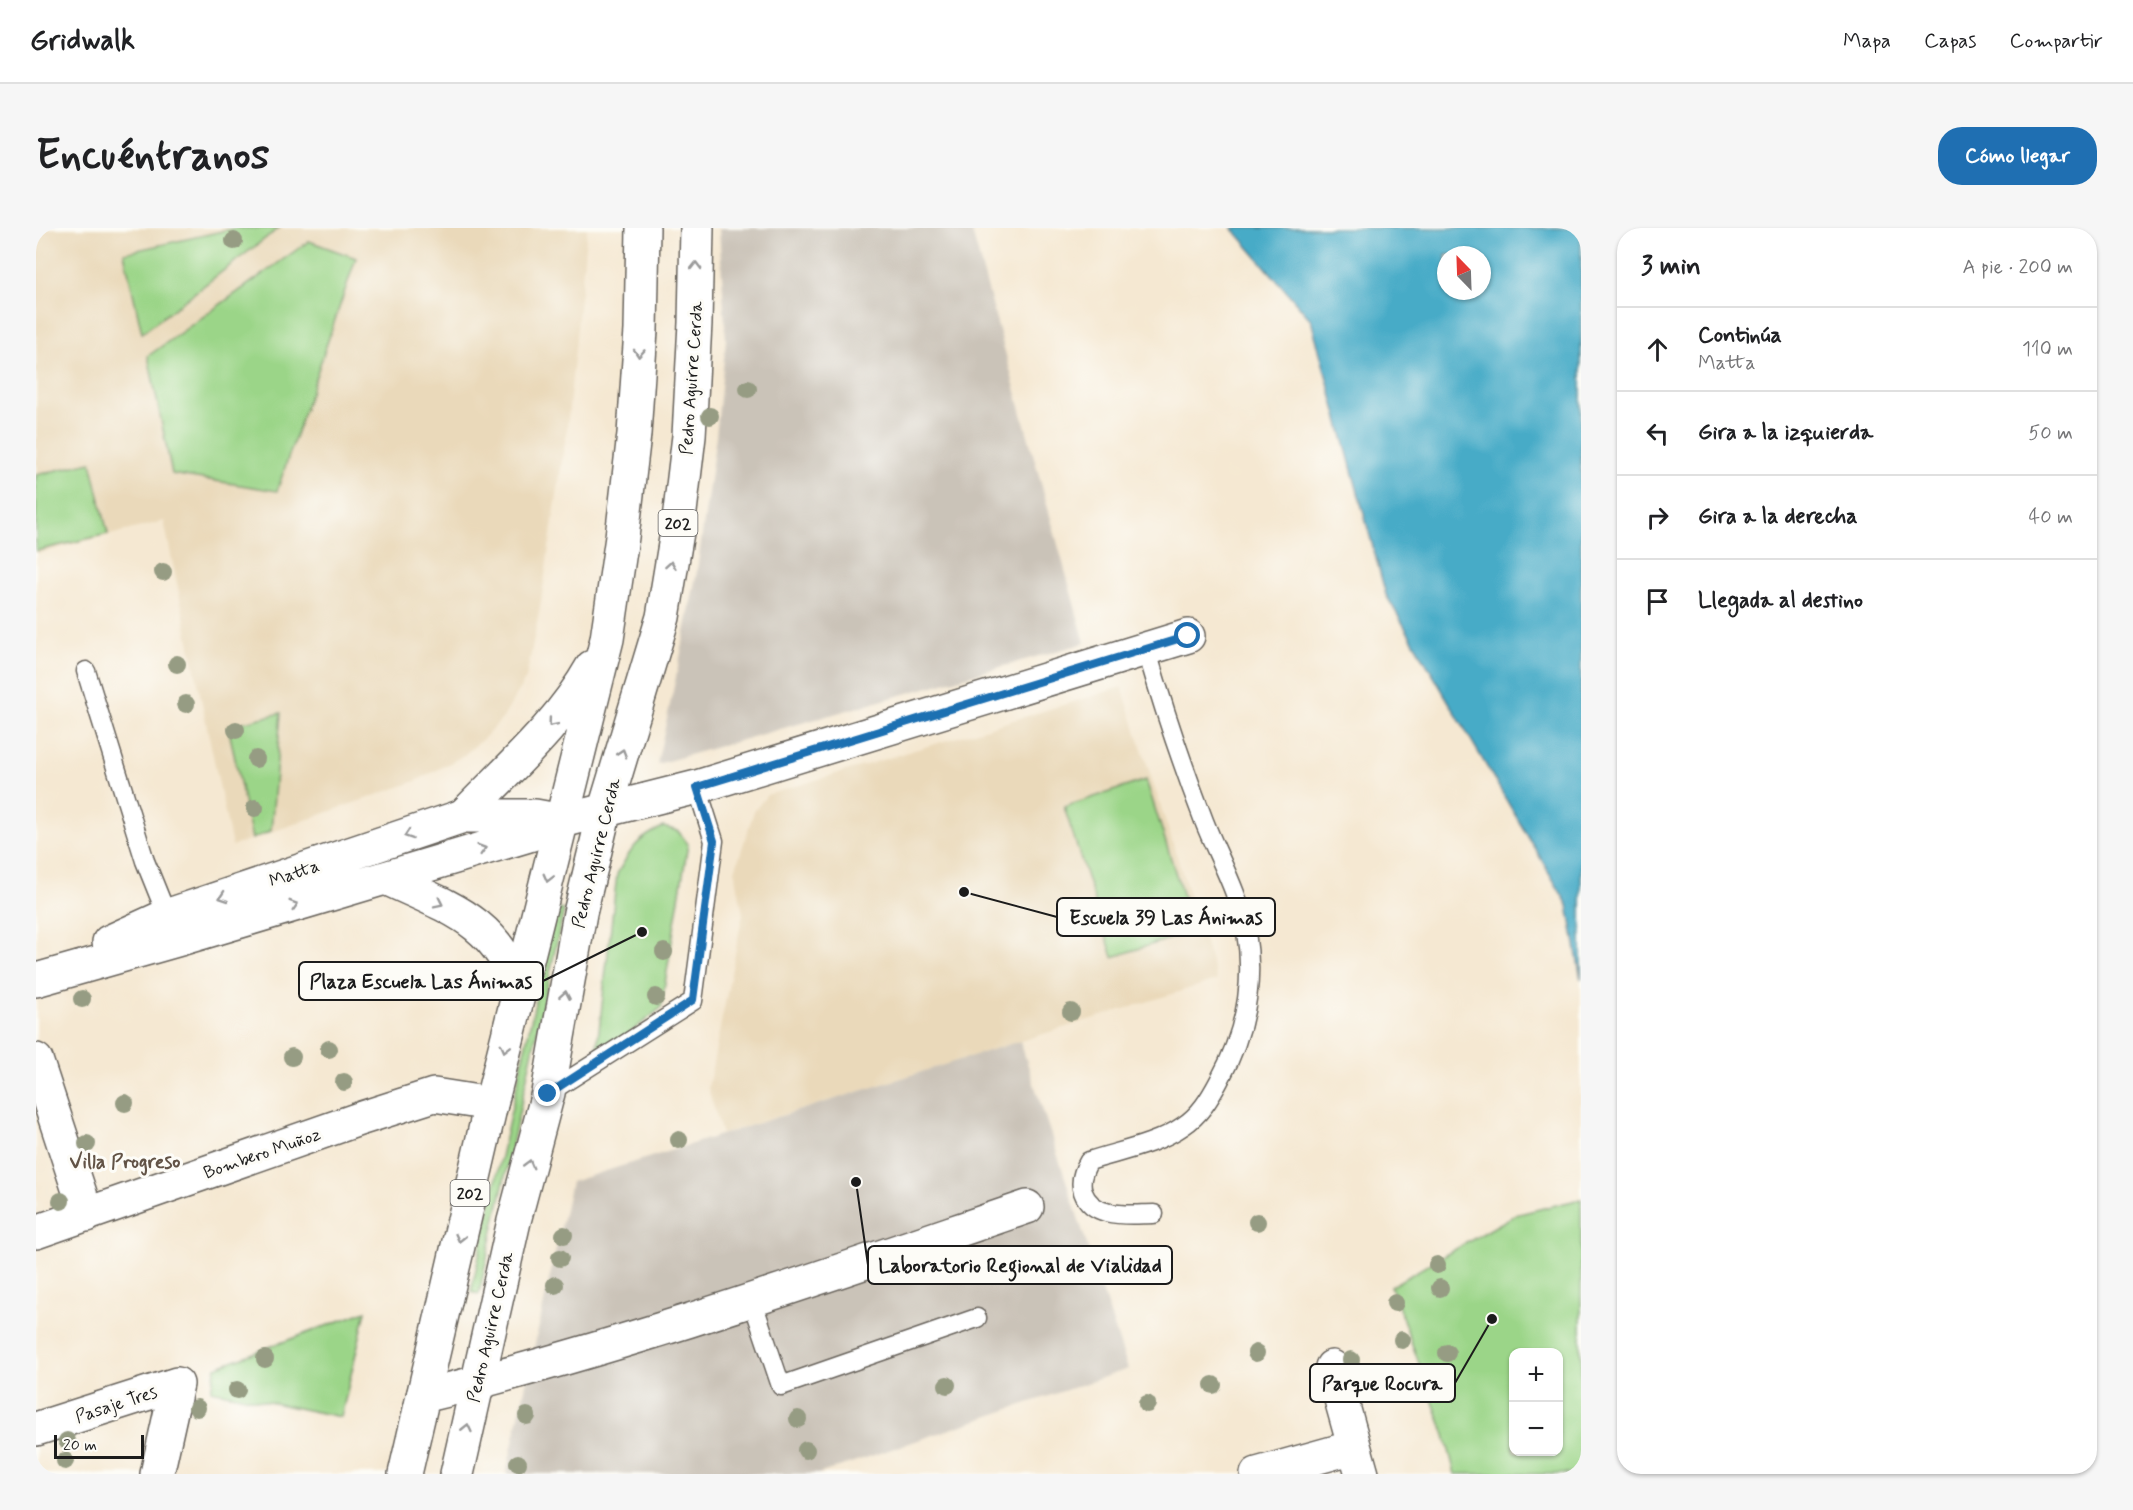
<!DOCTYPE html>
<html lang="es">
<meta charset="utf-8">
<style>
body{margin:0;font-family:Mynerve,sans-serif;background:#f6f6f6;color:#202124}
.controls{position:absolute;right:18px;bottom:18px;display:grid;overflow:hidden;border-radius:12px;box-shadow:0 2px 4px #0004}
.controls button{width:54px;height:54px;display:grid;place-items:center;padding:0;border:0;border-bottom:2px solid #e0e0e0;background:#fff;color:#202124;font:30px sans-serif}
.compass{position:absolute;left:1401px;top:18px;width:54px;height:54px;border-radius:50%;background:#fff;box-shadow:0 2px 4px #0004;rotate:337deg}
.scale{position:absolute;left:18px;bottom:15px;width:90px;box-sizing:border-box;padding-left:6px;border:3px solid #1c1c1c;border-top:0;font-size:16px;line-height:21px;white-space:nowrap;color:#1c1c1c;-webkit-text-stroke:4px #fdfcf7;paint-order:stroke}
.stop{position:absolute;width:18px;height:18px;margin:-14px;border:4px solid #1f6fb2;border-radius:50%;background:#fff}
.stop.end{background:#1f6fb2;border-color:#fff;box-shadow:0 2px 6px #0008}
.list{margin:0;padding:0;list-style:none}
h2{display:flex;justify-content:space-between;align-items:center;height:78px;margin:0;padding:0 24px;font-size:26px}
h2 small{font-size:20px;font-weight:400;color:#757577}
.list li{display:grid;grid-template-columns:39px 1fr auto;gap:18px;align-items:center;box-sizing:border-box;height:84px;padding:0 24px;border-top:2px solid #e0e0e0}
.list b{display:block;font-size:22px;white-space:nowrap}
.list p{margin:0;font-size:20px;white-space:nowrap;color:#757577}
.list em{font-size:20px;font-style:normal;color:#757577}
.icon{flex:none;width:33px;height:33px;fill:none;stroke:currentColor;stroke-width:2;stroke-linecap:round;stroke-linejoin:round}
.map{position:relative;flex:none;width:1545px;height:1246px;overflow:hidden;border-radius:24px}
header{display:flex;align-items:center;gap:36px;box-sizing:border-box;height:84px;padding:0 30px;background:#fff;border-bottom:2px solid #e0e0e0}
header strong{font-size:28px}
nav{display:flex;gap:33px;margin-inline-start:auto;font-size:21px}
.intro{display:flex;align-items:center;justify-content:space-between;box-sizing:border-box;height:144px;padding:0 36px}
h1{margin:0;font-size:42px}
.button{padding:15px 27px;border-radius:24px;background:#1f6fb2;color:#fff;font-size:21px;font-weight:700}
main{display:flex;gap:36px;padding:0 36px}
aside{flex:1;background:#fff;border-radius:24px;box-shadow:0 2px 4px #0004}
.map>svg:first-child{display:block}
.built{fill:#ead9ba}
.industrial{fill:#cac3b8}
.green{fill:#9bd588;stroke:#5c7852;stroke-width:1.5;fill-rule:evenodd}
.water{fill:#47abc7;stroke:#326472;stroke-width:1.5;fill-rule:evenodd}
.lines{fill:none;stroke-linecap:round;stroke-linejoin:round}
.service-casing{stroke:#68635c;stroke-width:21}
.minor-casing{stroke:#68635c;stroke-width:36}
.trunk-casing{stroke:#68635c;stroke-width:36}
.service{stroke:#fff;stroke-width:18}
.minor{stroke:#fff;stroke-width:33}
.trunk{stroke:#fff;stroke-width:33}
.tree{fill:#969c83}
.oneway{stroke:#999}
.route{stroke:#1f6fb2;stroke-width:8}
.labels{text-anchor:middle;stroke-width:6;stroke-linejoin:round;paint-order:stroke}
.shield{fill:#fdfcf7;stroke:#605f5e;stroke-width:1.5}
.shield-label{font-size:16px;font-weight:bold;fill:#1c1c1c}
.street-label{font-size:18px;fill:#1c1c1c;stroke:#fdfcf7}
.neighbourhood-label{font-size:20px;font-weight:bold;fill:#625346;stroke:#fdfcf7}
.leader{fill:none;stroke:#1c1c1c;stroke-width:2}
.callout-dot{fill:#1c1c1c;stroke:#fdfcf7;stroke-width:2}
.callout{fill:#fdfcf7;stroke:#1c1c1c;stroke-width:2}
.callout-label{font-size:20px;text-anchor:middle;font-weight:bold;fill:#1c1c1c}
</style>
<header>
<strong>Gridwalk</strong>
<nav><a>Mapa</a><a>Capas</a><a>Compartir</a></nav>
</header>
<div class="intro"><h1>Encuéntranos</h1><a class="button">Cómo llegar</a></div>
<main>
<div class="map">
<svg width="1545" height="1246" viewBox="0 0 1545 1246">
<rect width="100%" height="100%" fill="#fdfcf7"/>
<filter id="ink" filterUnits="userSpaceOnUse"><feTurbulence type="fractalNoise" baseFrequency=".0167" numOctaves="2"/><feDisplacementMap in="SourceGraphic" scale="12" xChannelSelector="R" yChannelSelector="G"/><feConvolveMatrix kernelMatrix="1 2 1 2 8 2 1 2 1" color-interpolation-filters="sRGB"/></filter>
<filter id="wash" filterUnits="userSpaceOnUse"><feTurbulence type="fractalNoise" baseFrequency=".008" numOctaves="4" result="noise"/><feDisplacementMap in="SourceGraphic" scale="24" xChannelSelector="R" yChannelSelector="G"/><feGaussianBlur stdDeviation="1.35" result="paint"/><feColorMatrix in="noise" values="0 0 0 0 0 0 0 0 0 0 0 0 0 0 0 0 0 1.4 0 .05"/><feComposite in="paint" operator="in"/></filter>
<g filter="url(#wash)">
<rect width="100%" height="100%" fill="#f5e8d2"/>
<path class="built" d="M0 0H551L531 200 504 380 490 450 467 490 449 509 427 528 380 553 196 618 128 293 0 326Z
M1086 459 1181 752 686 906 672 860 707 686 699 643 718 583 731 567Z"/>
<path class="industrial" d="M683 0H935L1049 415 621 536 642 440 661 343 680 208 690 112Z
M984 813 1092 1141 782 1246H470L535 954Z"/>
<path class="green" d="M200 0H243L106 105 88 25Z
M273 13 320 30 241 263 136 246 112 128Z
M55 234 72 306 0 323V247Z
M245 485 235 603 216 611 192 498Z
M1110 552 1158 703 1077 729 1028 579Z
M627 599 642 603 652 616 625 780 572 822 561 820 581 646C596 620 599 612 627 599Z
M520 680 528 682 443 1066 435 1064Z
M1545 971V1246H1419L1409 1207 1355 1058 1479 987ZM1478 1124H1522V1224H1478Z
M330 1083 305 1189 175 1162 180 1139Z"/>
<path class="water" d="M1196 0H1545V751L1532 677 1350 367 1275 92ZM1410 27H1446V63H1410Z"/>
</g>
<g filter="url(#ink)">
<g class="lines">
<defs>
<path id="service" d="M1110 420C1127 479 1146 536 1168 593 1182 629 1203 665 1210 704 1219 756 1208 807 1183 853 1174 870 1164 887 1147 898 1120 917 1084 923 1053 933 1047 943 1043 953 1047 964 1057 992 1094 986 1118 986
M50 443 109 633 134 695
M512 865 657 773 678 613 661 559
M716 1072 745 1158 941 1090"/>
<path id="minor" d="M73 714 130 688 427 588H499L521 592
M0 752 141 712 493 607 526 593 661 559 1152 408
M0 832 51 987
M0 1004 326 890 398 867 455 876
M1296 1139 1326 1246
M387 1168C592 1118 791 1047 991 979
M0 1201 141 1156
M121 1246 141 1156
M1221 1246 1318 1219"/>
<path id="trunk" d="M427 588C472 541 524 496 556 439
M350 650C411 679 462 692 483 763
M369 1246 455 876 571 411 586 309 598 206 605 102 607 0
M421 1246 478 993 512 865 544 685 569 581 627 389 643 292 653 208 659 95 661 0"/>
</defs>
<use href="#service" class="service-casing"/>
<use href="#minor" class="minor-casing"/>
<use href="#trunk" class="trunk-casing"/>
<use href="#service" class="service"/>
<use href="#minor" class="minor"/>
<use href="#trunk" class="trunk"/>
</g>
<g class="tree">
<circle cx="198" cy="13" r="9"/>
<circle cx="712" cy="161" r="9"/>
<circle cx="674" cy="188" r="9"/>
<circle cx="127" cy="344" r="9"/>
<circle cx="141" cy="436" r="9"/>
<circle cx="150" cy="476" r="9"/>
<circle cx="200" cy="502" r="9"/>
<circle cx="220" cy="531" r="9"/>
<circle cx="219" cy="580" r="9"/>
<circle cx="628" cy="724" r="9"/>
<circle cx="620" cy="769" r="9"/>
<circle cx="46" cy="771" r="9"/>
<circle cx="1035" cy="784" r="9"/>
<circle cx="293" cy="821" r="9"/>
<circle cx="256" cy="829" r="9"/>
<circle cx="308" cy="854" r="9"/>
<circle cx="89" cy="875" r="9"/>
<circle cx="643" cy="912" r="9"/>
<circle cx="51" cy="916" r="9"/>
<circle cx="25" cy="973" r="9"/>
<circle cx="1221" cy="994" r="9"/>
<circle cx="528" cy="1007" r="9"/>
<circle cx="524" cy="1030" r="9"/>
<circle cx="1401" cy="1037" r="9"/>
<circle cx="519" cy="1057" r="9"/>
<circle cx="1404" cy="1060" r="9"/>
<circle cx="1359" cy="1075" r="9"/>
<circle cx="1366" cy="1112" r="9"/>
<circle cx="1220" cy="1125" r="9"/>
<circle cx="1411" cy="1125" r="9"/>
<circle cx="229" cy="1131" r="9"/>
<circle cx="1315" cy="1132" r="9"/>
<circle cx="911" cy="1157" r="9"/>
<circle cx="1177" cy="1157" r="9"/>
<circle cx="201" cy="1162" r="9"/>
<circle cx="1111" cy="1176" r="9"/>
<circle cx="161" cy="1180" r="9"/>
<circle cx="491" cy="1188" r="9"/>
<circle cx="762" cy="1191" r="9"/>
<circle cx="31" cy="1213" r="9"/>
<circle cx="770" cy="1222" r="9"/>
<circle cx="29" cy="1233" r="9"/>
<circle cx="482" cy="1235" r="9"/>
</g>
<defs><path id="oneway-chevron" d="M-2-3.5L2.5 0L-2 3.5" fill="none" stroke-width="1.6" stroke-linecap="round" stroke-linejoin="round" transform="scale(1.5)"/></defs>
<g class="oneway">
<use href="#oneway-chevron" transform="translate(660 38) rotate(-89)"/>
<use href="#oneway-chevron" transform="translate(603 125) rotate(94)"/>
<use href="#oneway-chevron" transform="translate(635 337) rotate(-81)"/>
<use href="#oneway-chevron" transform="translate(516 495) rotate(130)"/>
<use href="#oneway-chevron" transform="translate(586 525) rotate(-73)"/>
<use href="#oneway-chevron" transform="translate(372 607) rotate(161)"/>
<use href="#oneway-chevron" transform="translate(446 621) rotate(-17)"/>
<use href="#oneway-chevron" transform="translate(512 650) rotate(104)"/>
<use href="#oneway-chevron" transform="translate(187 669) rotate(161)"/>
<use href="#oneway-chevron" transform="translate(403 675) rotate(26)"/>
<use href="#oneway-chevron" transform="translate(258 677) rotate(-17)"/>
<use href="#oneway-chevron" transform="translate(529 767) rotate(-80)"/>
<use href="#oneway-chevron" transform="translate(469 820) rotate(104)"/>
<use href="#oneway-chevron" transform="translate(493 936) rotate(-75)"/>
<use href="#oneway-chevron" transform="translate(424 1010) rotate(103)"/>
<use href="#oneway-chevron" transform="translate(431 1200) rotate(-77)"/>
</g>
</g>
<g class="lines" filter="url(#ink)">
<path class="route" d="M512 866 657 772 678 613 661 559 1152 408"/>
</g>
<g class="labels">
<g class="shield">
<rect x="622.5" y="282" width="39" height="26" rx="4.5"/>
<rect x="414.5" y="952" width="39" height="26" rx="4.5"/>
</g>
<g class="shield-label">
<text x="642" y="301">202</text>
<text x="434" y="971">202</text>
</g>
<g class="street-label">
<text transform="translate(655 150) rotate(-86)" y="6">Pedro Aguirre Cerda</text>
<text transform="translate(560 625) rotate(-76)" y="6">Pedro Aguirre Cerda</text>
<text transform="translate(258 645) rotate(-19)" y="6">Matta</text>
<text transform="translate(226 925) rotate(-19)" y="6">Bombero Muñoz</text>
<text transform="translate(454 1099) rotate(-77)" y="6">Pedro Aguirre Cerda</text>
<text transform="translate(80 1176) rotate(-18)" y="6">Pasaje Tres</text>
</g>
<g class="neighbourhood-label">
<text x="89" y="940">Villa Progreso</text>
</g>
</g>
<path class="leader" d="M928 664L1021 689M606 704L507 753M820 954L832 1037M1456 1091L1419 1155"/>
<g class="callout-dot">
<circle cx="928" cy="664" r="6"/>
<circle cx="606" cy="704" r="6"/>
<circle cx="820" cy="954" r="6"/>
<circle cx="1456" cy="1091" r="6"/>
</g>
<g class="callout">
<rect x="1021" y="670" width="218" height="38" rx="6"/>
<rect x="263" y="734" width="244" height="38" rx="6"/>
<rect x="832" y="1018" width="304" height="38" rx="6"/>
<rect x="1274" y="1136" width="145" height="38" rx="6"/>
</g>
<g class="callout-label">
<text x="1130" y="696">Escuela 39 Las Ánimas</text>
<text x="385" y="760">Plaza Escuela Las Ánimas</text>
<text x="984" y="1044">Laboratorio Regional de Vialidad</text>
<text x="1346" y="1162">Parque Rocura</text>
</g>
</svg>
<div class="controls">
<button>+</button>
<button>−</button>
</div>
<svg class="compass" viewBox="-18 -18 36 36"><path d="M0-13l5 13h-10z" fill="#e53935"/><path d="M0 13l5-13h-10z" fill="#757577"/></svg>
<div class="scale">20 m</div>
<div class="stop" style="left:1152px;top:408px"></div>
<div class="stop end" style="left:512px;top:866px"></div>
</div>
<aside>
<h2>3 min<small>A pie · 200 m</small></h2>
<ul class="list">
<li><svg class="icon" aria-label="ahead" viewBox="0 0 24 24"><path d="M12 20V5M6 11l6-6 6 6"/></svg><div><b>Continúa</b><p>Matta</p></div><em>110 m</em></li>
<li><svg class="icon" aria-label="left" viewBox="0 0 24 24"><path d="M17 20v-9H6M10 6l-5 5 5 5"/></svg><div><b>Gira a la izquierda</b></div><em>50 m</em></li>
<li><svg class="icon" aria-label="right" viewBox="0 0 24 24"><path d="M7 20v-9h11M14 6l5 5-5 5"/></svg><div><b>Gira a la derecha</b></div><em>40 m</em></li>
<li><svg class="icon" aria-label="arrive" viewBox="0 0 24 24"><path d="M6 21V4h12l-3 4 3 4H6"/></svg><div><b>Llegada al destino</b></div></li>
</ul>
</aside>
</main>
